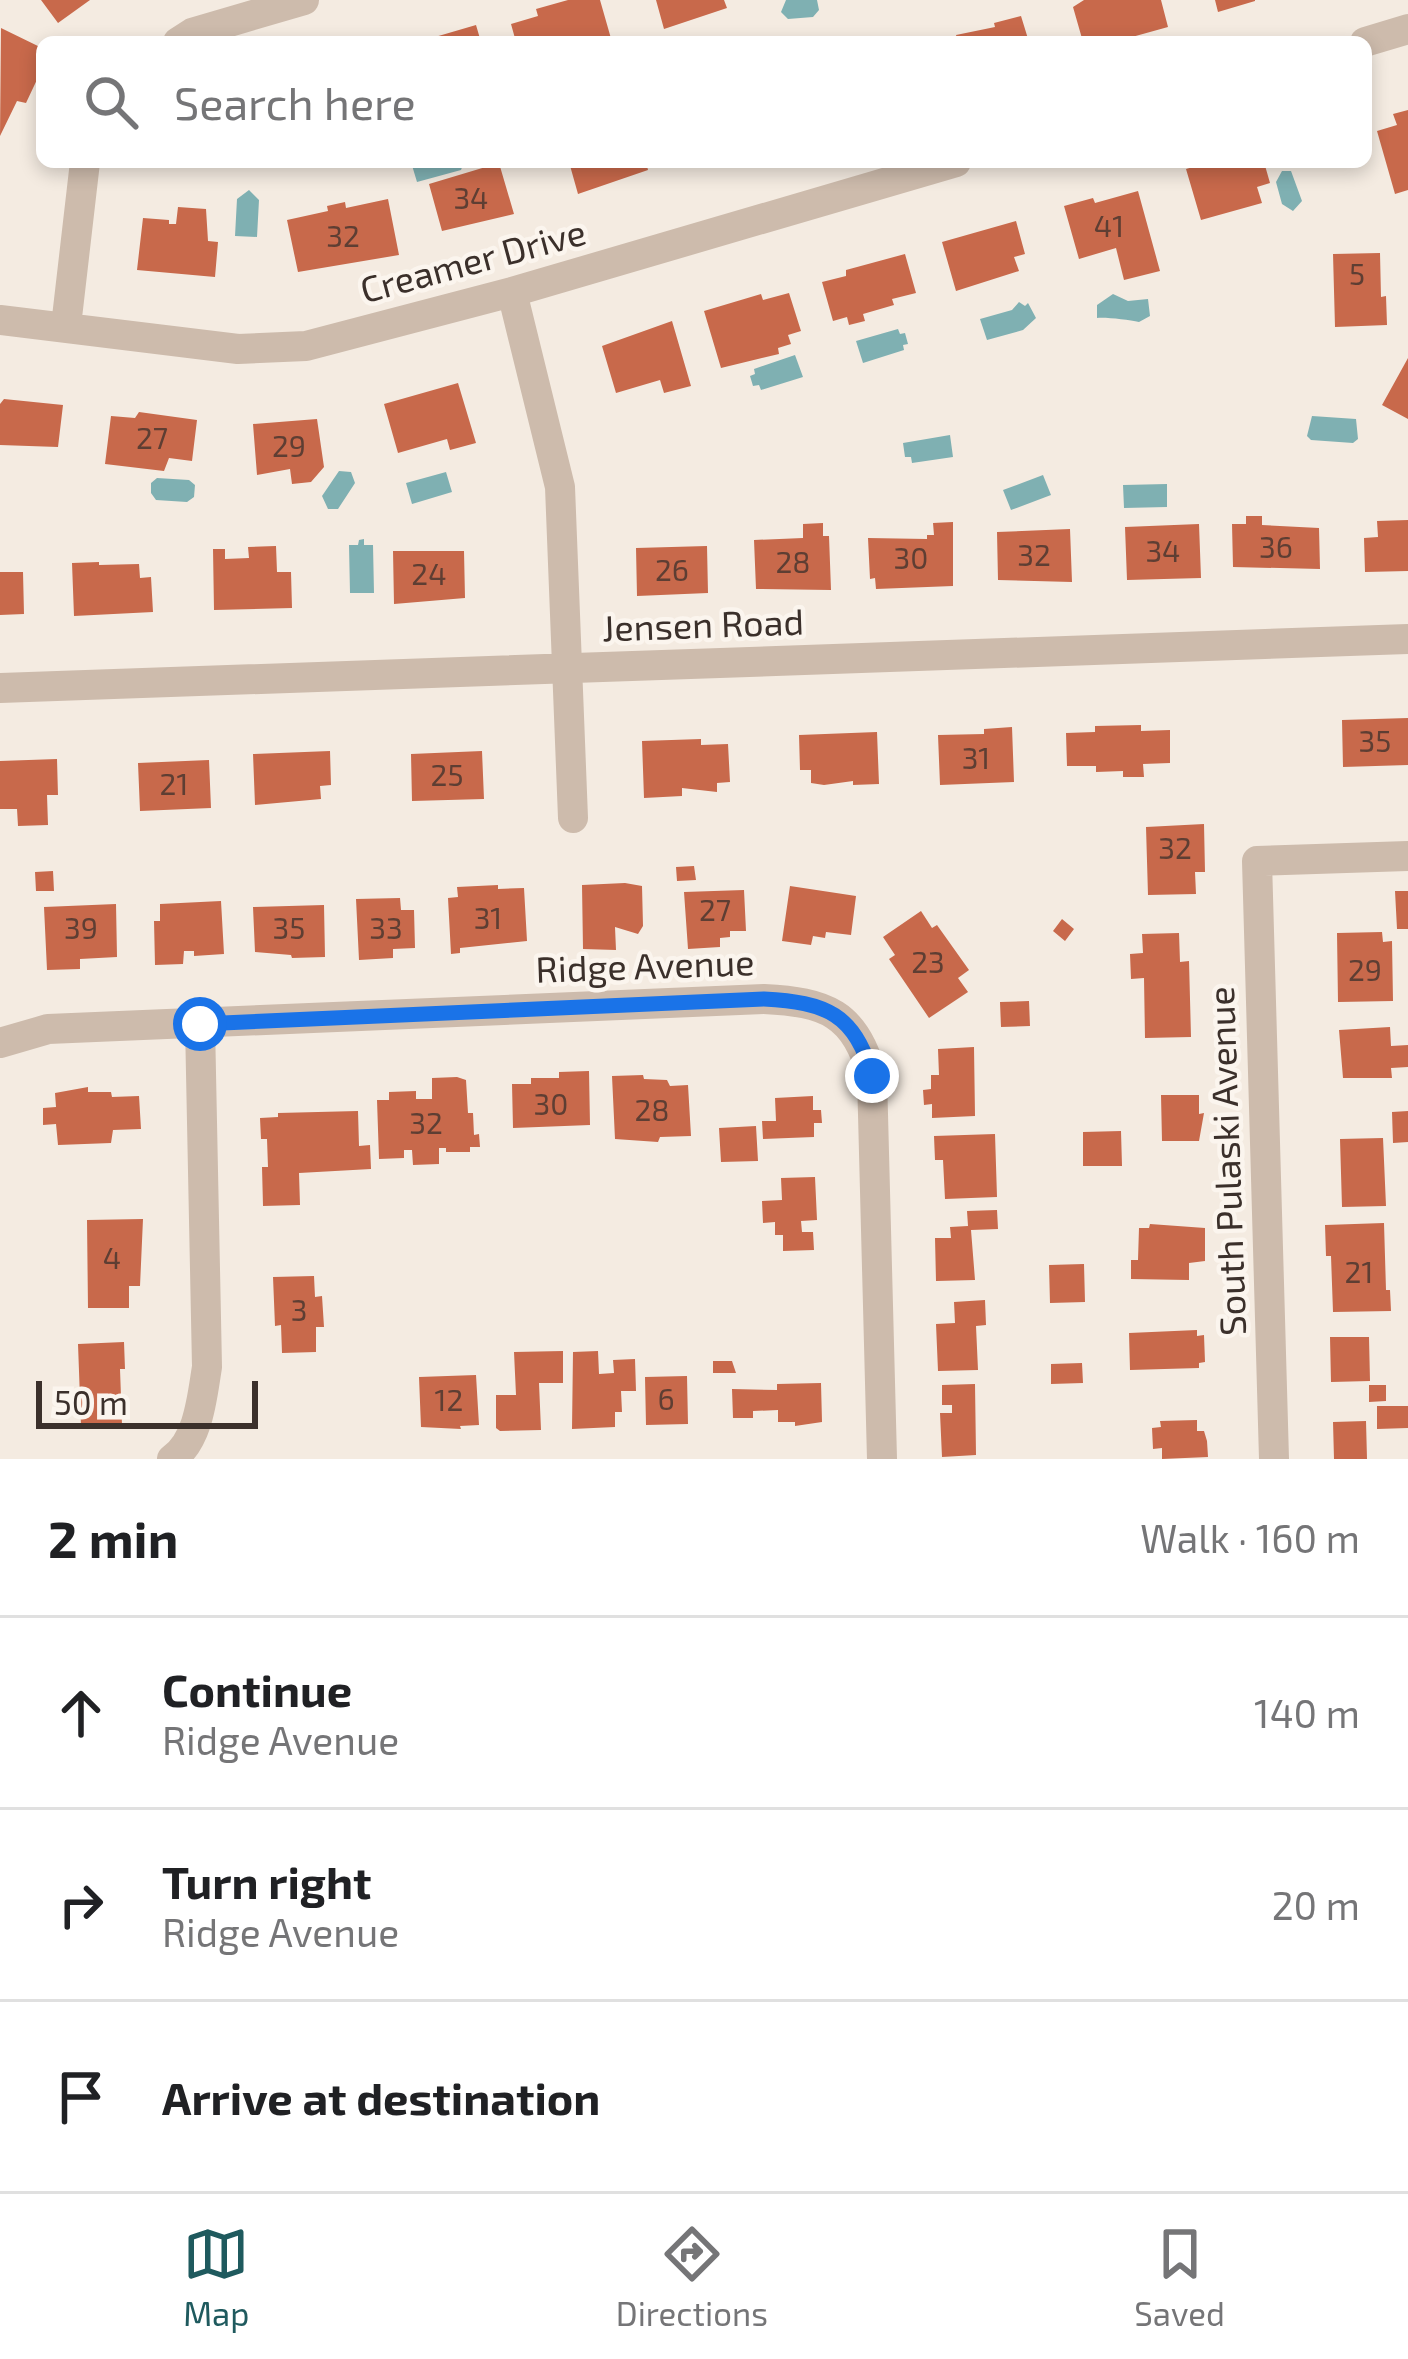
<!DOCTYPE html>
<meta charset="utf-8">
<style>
body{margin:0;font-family:"Exo 2",sans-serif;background:#f6f6f6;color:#202124}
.scale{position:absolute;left:36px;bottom:30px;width:222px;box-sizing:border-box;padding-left:12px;border:6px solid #3b302b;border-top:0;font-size:33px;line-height:42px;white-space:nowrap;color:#3b302b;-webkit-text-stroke:9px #fbf5ee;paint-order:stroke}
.stop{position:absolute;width:36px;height:36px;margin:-27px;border:9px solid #1a73e8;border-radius:50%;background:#fff}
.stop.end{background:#1a73e8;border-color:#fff;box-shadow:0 3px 12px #0008}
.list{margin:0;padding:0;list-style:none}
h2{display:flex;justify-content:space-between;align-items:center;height:156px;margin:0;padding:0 48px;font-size:51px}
h2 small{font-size:39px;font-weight:400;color:#757577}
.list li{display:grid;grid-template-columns:78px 1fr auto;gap:36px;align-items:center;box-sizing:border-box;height:192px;padding:0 48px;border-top:3px solid #e0e0e0}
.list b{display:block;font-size:45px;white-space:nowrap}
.list p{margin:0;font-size:39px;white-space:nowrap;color:#757577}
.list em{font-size:39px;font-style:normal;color:#757577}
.icon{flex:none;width:66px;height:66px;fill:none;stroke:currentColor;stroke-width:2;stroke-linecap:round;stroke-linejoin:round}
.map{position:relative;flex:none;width:1408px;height:1459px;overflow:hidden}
.search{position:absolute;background:#fff;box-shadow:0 6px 18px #0003;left:36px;right:36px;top:36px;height:132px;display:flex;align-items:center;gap:30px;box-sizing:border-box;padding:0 42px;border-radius:18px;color:#757577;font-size:45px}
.sheet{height:732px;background:#fff}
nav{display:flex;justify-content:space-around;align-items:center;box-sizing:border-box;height:168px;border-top:3px solid #e0e0e0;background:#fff;font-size:33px;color:#757577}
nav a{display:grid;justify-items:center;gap:6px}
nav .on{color:#1f5a5e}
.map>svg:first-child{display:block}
.water{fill:#7fb0b2}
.building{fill:#c8694b}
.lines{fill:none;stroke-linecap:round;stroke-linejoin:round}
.minor{stroke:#cdbbac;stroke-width:30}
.route{stroke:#1a73e8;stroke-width:15}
.labels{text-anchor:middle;stroke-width:9;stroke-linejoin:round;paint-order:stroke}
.number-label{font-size:30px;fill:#5e3e33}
.street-label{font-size:36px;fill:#3b302b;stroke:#fbf5ee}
</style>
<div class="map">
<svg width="1408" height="1459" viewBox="0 0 1408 1459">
<rect width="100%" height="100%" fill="#f4ebe1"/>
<path class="water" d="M786 0H817L819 10 813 17 788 19 781 12Z
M411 162H464L461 170 417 182Z
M1282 171H1291L1302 201 1293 211 1282 204 1276 182Z
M249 190 259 200 257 237 235 236 237 199Z
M1113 294 1128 301 1148 299 1150 316 1139 322C1129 320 1106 317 1097 318V305Z
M1019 302 1025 306 1028 303 1036 318 1023 330 987 340 980 319 1012 310Z
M898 329 900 334 905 333 908 344 903 345 904 350 863 363 856 341Z
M795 355 803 377 761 390 759 385 753 386 750 376 755 374 754 369Z
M1312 416 1356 419 1358 439 1353 443 1311 440 1307 436Z
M950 435 953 457 912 463 911 457H905L903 443Z
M339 471 351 472 355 483 338 509H328L322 496Z
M446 472 452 492 412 504 406 483Z
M1043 475 1051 495 1011 510 1003 490Z
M157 478 189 480 195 485 194 497 187 502 156 500 151 493V483Z
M1167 484V507L1124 508 1123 485Z
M364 539V545H373L374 593H350L349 545H358L359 540Z"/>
<path class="building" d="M41 0H90L58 23Z
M568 0H600L612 42H516L511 24 538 16 536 9Z
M656 0H724L727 8 664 29Z
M1084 0H1161L1168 27 1114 42H1083L1073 7Z
M1215 0H1255V1L1218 12Z
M1021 16 1029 42H958L956 35 995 27 994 23Z
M476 25 481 42H437L435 37Z
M1 28 42 48V69L26 103 17 101 0 136Z
M1408 110V190L1395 194 1377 131 1397 125 1393 114Z
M569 162H646L648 170 578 194Z
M1211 162H1264L1270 183 1257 187 1262 203 1201 220 1186 169Z
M499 163 514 214 442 231 429 184Z
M1138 191 1160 271 1124 280 1116 248 1079 259 1064 206 1093 198 1095 203Z
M388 199 399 255 298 272 287 220 328 211 327 206 345 202 346 208Z
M178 207 206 209 208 241 218 242 215 277 137 270 143 218 169 220V224H176Z
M1016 221 1025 254 1014 257 1019 271 956 291 942 242Z
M1380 253 1381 297 1386 296 1387 325 1335 327 1333 254Z
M905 254 916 293 892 299 894 305 863 314 865 321 849 325 847 317 833 321 822 282 846 276V270Z
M789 293 801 331 788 335 791 344 778 348 779 354 721 368 704 311 761 294 763 300Z
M672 321 691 386 664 393 660 380 616 393 602 346Z
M1408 358V419L1382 405Z
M458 383 476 443 450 450 447 439 398 453 384 404Z
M4 399 63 405 58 447 0 445V404Z
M139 412 197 420 192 461 169 458 164 471 105 464 111 416 135 418Z
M317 419 324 467 311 482 292 484 290 469 257 475 253 424Z
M1246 516H1262V525L1319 528 1320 569 1233 567 1232 524H1246Z
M1408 520V571L1365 572 1364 538 1378 537 1377 521Z
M953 522V586L876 589 875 578 870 579 868 538 927 539V535H934L933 523Z
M823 523V536H829L831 590 756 589 754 540 803 538V524Z
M1199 524 1201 578 1127 580 1125 527Z
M1070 529 1072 582 998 580 997 532Z
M276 546 277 572H291L292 608 214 610 213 549H225V559L249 558 248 547Z
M707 546 708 593 637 596 636 548Z
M393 551H464L465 598 394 604Z
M99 562V565L139 564 140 578 151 577 153 612 74 616 72 563Z
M0 572H23L24 614 0 615Z
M1408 718V765L1343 767 1342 720Z
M1141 725V731L1170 730V763L1143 764 1144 777H1123V771L1096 772V766H1067L1066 733 1095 732V726Z
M1012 727 1014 782 940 785 938 735 984 734V729Z
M877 732 879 784 853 785V781L824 785 811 783V770H800L799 735Z
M701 739V745L728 744 730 782 717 783V792L682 788V796L644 798 642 741Z
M330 751 331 785 320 786 321 799 255 805 253 754Z
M482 751 484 799 412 801 411 754Z
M57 759 58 795H47L48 825 18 826 17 809H0V761Z
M209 760 211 808 140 811 138 763Z
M1204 824 1205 872H1195L1196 894 1148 895 1146 827Z
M694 866 696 880 677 881 676 867Z
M53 871 54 891H36L35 872Z
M625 883 642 886 643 926 638 934 615 927 616 950 583 949 582 885Z
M498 885V889L524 888 527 941 460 948V953L451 954 448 898 458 897 457 887Z
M790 886 856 896 851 935 826 932 825 938 813 936 811 945 782 941Z
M744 890 746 931H730V937L720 938V947L688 949 684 892Z
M1395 891H1408V929H1397Z
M400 898 401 910H414L415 948 393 949V958L359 960 356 899Z
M221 901 224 954 194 956V951H184L183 964 155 965 154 921H160V904Z
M116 904 117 957 80 959V969L47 970 44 907Z
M324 905 325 957 292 958 291 955 255 952 253 907Z
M921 911 932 928 937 925 969 970 958 978 968 992 929 1018 889 959 895 955 883 937Z
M1062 919 1074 929 1065 941 1053 931Z
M1382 932 1383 942 1392 941 1393 1001 1338 1002 1337 933Z
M1179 933 1180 962 1189 961 1191 1037 1145 1038 1144 978 1131 979 1130 954 1143 953 1142 934Z
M1029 1001 1030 1026 1001 1027 1000 1002Z
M1390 1027 1391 1046 1408 1045V1067L1391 1068 1392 1078H1343L1339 1030Z
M974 1047 975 1116 932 1118V1104L924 1105 923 1090 931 1089V1075H939L938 1049Z
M589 1071 590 1125 513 1128 512 1084H531V1078H559V1072Z
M643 1075 644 1079 667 1080 670 1086 688 1085 691 1136 660 1137 658 1142 615 1139 612 1076Z
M457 1077 466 1080 468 1113H473L474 1135 479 1134 480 1147H470V1152H446V1148H439V1164L413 1165 412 1150H404V1158L379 1159 377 1100H389V1092L416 1091V1099H432V1078Z
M88 1087V1092H111L112 1097 139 1096 141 1129 113 1130 111 1143 58 1145 56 1124 43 1125V1108L56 1107 55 1093Z
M1161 1095H1199V1114L1204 1113 1199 1141H1162Z
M813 1096V1110H821L822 1123H814V1137L763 1139 762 1121H776L775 1098Z
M358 1111 359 1146 370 1145 371 1169 299 1173 300 1205 263 1206 262 1167H268L267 1139H261L260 1118 278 1117V1113Z
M1408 1111V1142L1393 1143 1392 1112Z
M756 1126 758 1161 721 1162 719 1128Z
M1121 1131 1122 1166H1083V1132Z
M995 1134 997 1197 945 1199 943 1160H935L934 1136Z
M1383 1138 1386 1206 1342 1207 1340 1139Z
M815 1177 817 1220 801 1221 802 1232H813L814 1250 783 1251V1235H775V1222L763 1223 762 1201 782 1200 781 1178Z
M997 1210 998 1229 971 1230 975 1280 936 1281 935 1238H951L950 1227 968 1226 967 1211Z
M143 1219 140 1286H129V1308H88L87 1220Z
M1384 1223 1386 1290H1390L1391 1311 1333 1312 1331 1256H1326L1325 1225Z
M1150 1224 1205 1228V1261L1189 1263V1280L1131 1279V1260H1138L1139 1228H1149Z
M1084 1264 1085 1302 1050 1303 1049 1265Z
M314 1276 315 1297 322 1296 324 1327H316V1352L282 1353 281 1325 275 1326 273 1277Z
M985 1300 986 1325 976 1326 978 1370 938 1371 936 1324 955 1323 954 1302Z
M1197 1330V1336L1204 1335 1205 1362 1199 1363V1368L1130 1370 1129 1333Z
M1330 1337H1369L1370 1381 1331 1382Z
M124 1342 125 1369H120L122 1425 81 1426 78 1344Z
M563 1351V1383H539L541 1430 500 1431 496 1428V1395H516L514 1352Z
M598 1351 599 1374 614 1373 613 1360 635 1359 636 1391H621L622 1412H615V1427L572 1429 573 1352Z
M713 1361H732L736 1373H713Z
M1082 1363 1083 1383 1051 1384V1364Z
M476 1375 479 1425 460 1426 461 1429 421 1427 419 1377Z
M687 1376 688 1424 646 1425 645 1377Z
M821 1383 822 1422 795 1426V1422H778V1410L753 1411V1418H733L732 1389 777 1390V1384Z
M975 1384 976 1455 942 1457 940 1413H952V1405H942V1385Z
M1369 1385H1386V1401L1369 1402Z
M1377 1406H1408V1428L1377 1429Z
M1197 1420V1431H1204L1207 1441 1208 1457 1162 1459V1448L1153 1449 1152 1428 1161 1427 1160 1421Z
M1366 1421 1367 1459H1334L1333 1422Z"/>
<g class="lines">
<path class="minor" d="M178 42 192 33 304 0
M1365 42 1408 29
M512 292 560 487 573 818
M0 320 238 349 306 346 512 292 956 162
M66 326 85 162
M0 688 1408 639
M0 1043 48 1029 764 999C825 1002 856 1013 872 1076L882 1459
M172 1459C199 1440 202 1397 207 1367L200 1024
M1274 1459 1257 861 1408 856"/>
</g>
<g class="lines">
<path class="route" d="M200 1024 764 999C825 1002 856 1014 872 1076"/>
</g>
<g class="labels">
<g class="number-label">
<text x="471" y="209">34</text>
<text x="1109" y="237">41</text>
<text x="343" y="247">32</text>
<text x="1357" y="285">5</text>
<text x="152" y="449">27</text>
<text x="289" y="457">29</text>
<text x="1276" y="558">36</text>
<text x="1163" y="562">34</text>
<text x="1034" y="566">32</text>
<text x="911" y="569">30</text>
<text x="793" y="573">28</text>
<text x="672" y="581">26</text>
<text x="429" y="585">24</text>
<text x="1375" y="752">35</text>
<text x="976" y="769">31</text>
<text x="447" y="786">25</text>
<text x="174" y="795">21</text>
<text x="1175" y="859">32</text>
<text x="715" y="921">27</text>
<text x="488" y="929">31</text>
<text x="81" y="939">39</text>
<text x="289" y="939">35</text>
<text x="386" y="939">33</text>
<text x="928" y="973">23</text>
<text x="1365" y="981">29</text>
<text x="551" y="1115">30</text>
<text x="652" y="1121">28</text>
<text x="426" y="1134">32</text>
<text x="112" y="1269">4</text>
<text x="1359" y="1283">21</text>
<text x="299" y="1321">3</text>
<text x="666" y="1410">6</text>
<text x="449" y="1411">12</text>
</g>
<g class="street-label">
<text transform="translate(473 261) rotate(-15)" y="13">Creamer Drive</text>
<text transform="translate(703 625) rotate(-2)" y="13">Jensen Road</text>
<text transform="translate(645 966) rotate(-2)" y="13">Ridge Avenue</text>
<text transform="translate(1227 1161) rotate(-92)" y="13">South Pulaski Avenue</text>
</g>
</g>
</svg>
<div class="scale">50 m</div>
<div class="stop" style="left:200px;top:1024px"></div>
<div class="stop end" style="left:872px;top:1076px"></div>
<div class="search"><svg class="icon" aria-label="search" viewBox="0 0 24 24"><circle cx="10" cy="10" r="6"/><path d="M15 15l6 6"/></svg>Search here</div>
</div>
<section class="sheet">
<h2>2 min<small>Walk · 160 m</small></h2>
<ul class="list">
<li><svg class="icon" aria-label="ahead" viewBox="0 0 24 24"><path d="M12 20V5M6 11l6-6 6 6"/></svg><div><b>Continue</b><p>Ridge Avenue</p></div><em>140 m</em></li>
<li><svg class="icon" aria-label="right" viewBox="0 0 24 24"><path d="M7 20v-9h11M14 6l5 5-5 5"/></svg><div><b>Turn right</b><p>Ridge Avenue</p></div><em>20 m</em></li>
<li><svg class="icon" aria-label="arrive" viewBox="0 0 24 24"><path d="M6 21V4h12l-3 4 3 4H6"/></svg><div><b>Arrive at destination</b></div></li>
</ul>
</section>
<nav>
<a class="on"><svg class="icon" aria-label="map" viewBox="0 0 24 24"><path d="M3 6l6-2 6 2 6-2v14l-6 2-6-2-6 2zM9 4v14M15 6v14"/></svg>Map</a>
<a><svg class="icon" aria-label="directions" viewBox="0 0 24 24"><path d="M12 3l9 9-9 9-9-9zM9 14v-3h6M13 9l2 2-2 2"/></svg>Directions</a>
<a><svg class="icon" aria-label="saved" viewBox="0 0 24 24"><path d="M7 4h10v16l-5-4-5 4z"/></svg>Saved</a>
</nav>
